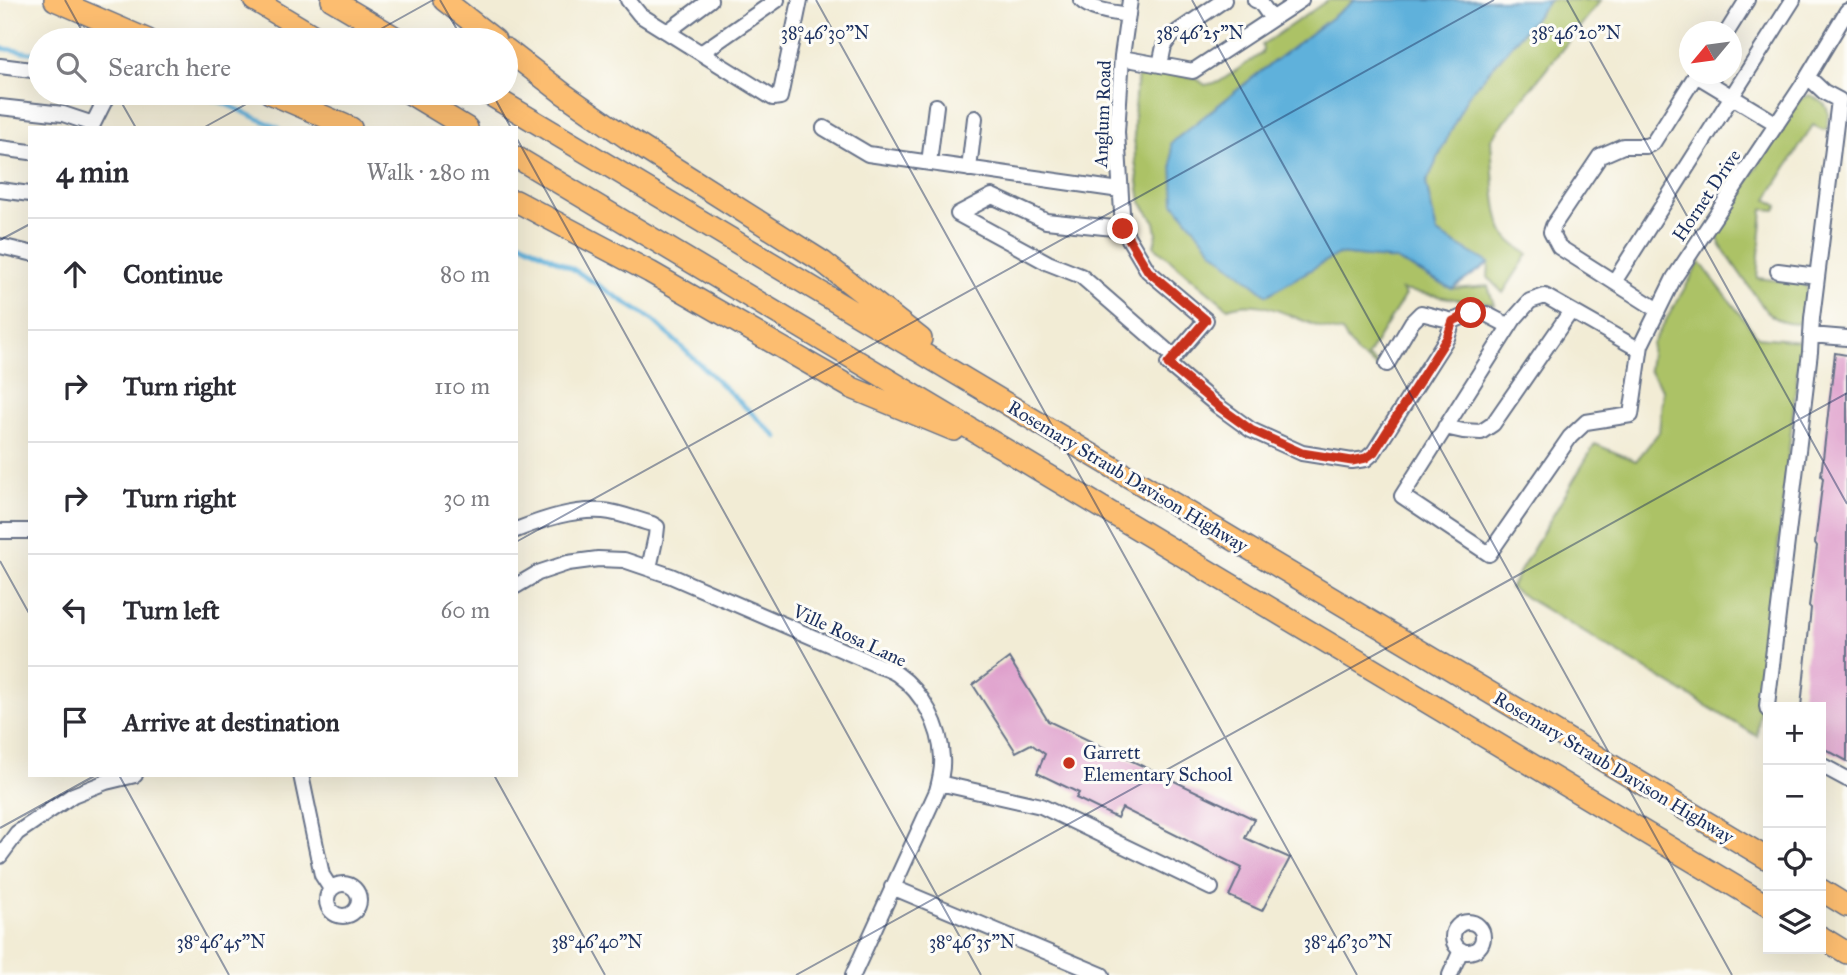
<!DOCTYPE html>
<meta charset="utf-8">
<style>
body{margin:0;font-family:"IM FELL Great Primer",serif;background:#f7f7f7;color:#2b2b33}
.controls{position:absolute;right:21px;bottom:21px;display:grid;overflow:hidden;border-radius:0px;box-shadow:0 7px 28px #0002}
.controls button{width:63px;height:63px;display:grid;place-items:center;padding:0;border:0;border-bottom:2px solid #e1e1e2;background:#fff;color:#2b2b33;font:35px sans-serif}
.compass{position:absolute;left:1679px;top:21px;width:63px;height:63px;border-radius:50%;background:#fff;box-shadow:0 7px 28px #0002;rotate:241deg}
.stop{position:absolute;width:21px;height:21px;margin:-16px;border:5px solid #c8321e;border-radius:50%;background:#fff}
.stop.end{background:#c8321e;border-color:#fff;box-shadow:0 2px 7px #0008}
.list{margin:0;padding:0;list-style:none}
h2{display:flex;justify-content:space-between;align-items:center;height:91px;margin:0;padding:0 28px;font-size:30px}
h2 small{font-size:23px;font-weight:400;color:#7c7c81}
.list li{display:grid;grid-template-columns:46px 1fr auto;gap:21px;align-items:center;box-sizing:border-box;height:112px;padding:0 28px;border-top:2px solid #e1e1e2}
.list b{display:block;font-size:26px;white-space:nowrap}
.list em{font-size:23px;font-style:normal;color:#7c7c81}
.icon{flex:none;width:38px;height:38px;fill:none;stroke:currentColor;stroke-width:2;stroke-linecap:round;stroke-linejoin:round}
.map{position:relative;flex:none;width:1847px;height:975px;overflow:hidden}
.search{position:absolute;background:#fff;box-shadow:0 7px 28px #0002;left:28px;top:28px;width:490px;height:77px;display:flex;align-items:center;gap:18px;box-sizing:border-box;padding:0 24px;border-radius:38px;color:#7c7c81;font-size:26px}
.panel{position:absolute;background:#fff;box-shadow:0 7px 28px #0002;left:28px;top:126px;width:490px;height:651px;border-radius:0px}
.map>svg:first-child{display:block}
.green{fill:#acc266;stroke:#647862;stroke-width:2}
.water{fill:#5fb1db;stroke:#3d709c;stroke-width:2}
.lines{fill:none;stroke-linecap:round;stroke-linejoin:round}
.stream{stroke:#5fb1db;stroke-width:4.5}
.building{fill:#de9dcb}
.minor-casing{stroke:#667188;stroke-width:18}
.highway-casing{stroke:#667188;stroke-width:24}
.minor{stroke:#fff;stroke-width:14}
.highway{stroke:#fcbd6f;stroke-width:21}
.route{stroke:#c8321e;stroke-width:9}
.ticks{fill:none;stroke:#1b2f5e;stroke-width:2;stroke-opacity:0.45}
.poi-dot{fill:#c8321e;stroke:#fdfcf7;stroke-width:2.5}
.labels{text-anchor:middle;stroke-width:6;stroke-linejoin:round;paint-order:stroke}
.street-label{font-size:19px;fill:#1b2f5e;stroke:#fdfcf7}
.poi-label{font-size:19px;fill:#1b2f5e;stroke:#fdfcf7;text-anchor:start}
.ticks-label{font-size:18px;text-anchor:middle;fill:#1b2f5e;stroke:#fdfcf7;stroke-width:6;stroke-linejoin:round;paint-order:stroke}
</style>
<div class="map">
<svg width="1847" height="975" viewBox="0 0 1847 975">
<rect width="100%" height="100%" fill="#fdfcf7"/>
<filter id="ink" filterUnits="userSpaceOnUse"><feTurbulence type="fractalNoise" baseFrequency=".0143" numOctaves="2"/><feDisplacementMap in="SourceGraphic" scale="14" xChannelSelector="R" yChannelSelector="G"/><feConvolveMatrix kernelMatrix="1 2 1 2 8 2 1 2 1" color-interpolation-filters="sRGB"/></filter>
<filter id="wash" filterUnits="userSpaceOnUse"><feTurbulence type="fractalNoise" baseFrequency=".00686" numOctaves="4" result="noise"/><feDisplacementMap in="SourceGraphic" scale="28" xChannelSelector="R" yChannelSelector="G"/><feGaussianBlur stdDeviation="1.57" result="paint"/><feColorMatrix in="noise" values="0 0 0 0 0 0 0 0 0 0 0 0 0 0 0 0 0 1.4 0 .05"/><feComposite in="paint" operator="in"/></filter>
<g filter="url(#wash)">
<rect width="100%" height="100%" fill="#f2ecd5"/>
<path class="green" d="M1328 0H1355L1256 75 1171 143 1267 295 1338 254 1396 260 1452 289 1488 286 1494 305 1477 300 1467 301 1401 290 1405 295 1367 357 1379 365 1377 367 1357 354 1342 332C1305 329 1266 293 1228 308L1154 246 1157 233 1155 222 1141 202 1135 160 1134 128 1135 95 1139 69 1196 78 1205 85 1219 82 1262 53 1263 49 1262 45Z
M1550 0H1601L1491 139C1493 163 1493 218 1506 236 1512 244 1520 249 1528 254L1503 293 1488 278 1489 263 1437 233 1426 183 1467 97Z
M1810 95C1829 104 1830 109 1827 129L1823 130 1813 125 1767 199 1778 206 1776 210 1763 209 1757 278 1799 283 1806 286C1811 296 1808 316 1801 323 1788 326 1775 319 1766 311L1721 246 1717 236 1719 227 1800 99Z
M1700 262 1758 337 1801 341 1757 736 1510 588 1595 444 1636 461 1659 432 1663 390 1649 370 1652 344Z"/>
<path class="water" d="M1355 0H1550L1467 97 1426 183 1437 233 1489 263 1452 289 1396 260 1338 254 1267 295 1213 251 1174 203 1171 143 1256 75Z"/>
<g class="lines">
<path class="stream" d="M0 48 40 54
M190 93 221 102 279 128
M516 239 573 269 654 321 777 437"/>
</g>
<g id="blocks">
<path class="building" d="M1835 353 1847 355V761L1821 747V707H1801L1811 608 1809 606 1817 546 1815 543 1823 478 1821 476Z
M1009 658 1048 721 1254 819 1245 838 1290 858 1262 911 1229 896 1242 868 1122 808 1117 818 1076 798 1079 793 1037 773 1045 754 1031 744 1016 752 973 685Z"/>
</g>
</g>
<g filter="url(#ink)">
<use href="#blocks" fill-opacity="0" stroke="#667188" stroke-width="2"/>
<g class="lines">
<defs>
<path id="minor" d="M628 0 640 15 773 98 780 97 800 0
M1081 0C1093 11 1112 12 1128 15
M1130 0 1122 56 1117 132 1123 229 1148 271 1206 320 1168 364 1218 406 1251 430 1302 453 1352 461 1366 459 1374 452 1447 338 1453 321
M1255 0 1260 2 1272 19
M667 32 710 0
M1727 32 1747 0
M701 53 777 0
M1122 58 1193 71 1301 0
M1160 65 1164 46 1170 37 1224 0
M0 66 40 71
M0 107 63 114 93 124
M91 128 106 98V93
M824 128 868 154 1120 190
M0 148 30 152
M929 163 936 106
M969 169 975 118
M0 190 30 194
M1123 229 1046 221 992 196 958 214 1048 263 1081 276 1174 357
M0 246 30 253
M1778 271 1817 276
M1614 282 1793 0
M1658 310 1559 247 1551 232 1553 226 1600 156 1623 146H1646L1653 143 1696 75 1777 124
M1811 335 1847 338
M1640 350 1545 296 1530 301 1514 319 1402 496 1489 554 1570 437 1586 422 1631 415 1641 345 1674 278 1802 86 1847 11
M1387 364 1412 322 1421 313 1453 321 1471 313 1486 314 1509 326
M1445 427 1463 431 1481 432 1493 424 1571 311
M516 530C544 519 573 509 603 511 619 512 637 520 652 524L657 527 656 536 649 568
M0 531H30
M516 586 538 573 568 563 598 559 624 560 671 576 877 665C884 668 891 670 897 674 923 692 941 727 942 758 943 769 940 780 937 791L853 975
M1768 710 1767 706 1810 352 1812 318 1839 100 1824 92 1808 77
M1821 765 1847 779
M301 775 322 875 331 889
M939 783 1041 806 1211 888
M0 856 17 833 73 795 106 782 135 775
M327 900a16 16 0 1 1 32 0a16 16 0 1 1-32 0Z
M892 887 1102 975
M1453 937a15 15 0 1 1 30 0a15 15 0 1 1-30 0Z
M1450 975 1461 950"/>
<path id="highway" d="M55 0 148 40
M254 0 321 40
M332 0 400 40
M444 0 495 40
M506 49 564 94 627 138 823 262 921 339
M270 93 351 128
M409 93 467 128
M487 93 1768 859
M516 157 1768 906
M516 201 650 272 852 388 954 430
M1821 890 1847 906
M1821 937 1847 953"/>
</defs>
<use href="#minor" class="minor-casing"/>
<use href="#highway" class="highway-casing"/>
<use href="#minor" class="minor"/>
<use href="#highway" class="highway"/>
</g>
</g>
<g class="lines" filter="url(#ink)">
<path class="route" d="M1123 229 1148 271 1206 320 1168 364 1218 406 1251 430 1302 453 1352 461 1366 458 1374 452 1447 338 1453 321 1471 313"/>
</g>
<path class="ticks" d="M65 0 87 40M440 0 463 40M816 0 1357 975M1192 0 1732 975M1567 0 1847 504M361 40 433 0M116 93 136 128M492 93 511 128M203 128 266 93M516 137 981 975M0 240 30 224M516 542 1494 0M0 561 30 615M119 775 229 975M494 775 605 975M0 828 96 775M796 975 1847 393"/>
<circle class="poi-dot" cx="1069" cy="763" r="7"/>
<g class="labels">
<g class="street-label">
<text transform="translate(1102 114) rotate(-88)" y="7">Anglum Road</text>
<text transform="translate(1706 195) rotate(-56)" y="7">Hornet Drive</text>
<text transform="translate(1128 476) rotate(31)" y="7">Rosemary Straub Davison Highway</text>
<text transform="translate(850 635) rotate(25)" y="7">Ville Rosa Lane</text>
<text transform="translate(1614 767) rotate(31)" y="7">Rosemary Straub Davison Highway</text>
</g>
<g class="poi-label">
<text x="1083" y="759">Garrett<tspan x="1083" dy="22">Elementary School</tspan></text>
</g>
</g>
<g class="ticks-label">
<text x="825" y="39">38°46'30"N</text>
<text x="1200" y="39">38°46'25"N</text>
<text x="1576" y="39">38°46'20"N</text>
<text x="221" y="948">38°46'45"N</text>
<text x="597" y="948">38°46'40"N</text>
<text x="972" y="948">38°46'35"N</text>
<text x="1348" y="948">38°46'30"N</text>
</g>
</svg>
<div class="controls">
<button>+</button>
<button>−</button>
<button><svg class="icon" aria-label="locate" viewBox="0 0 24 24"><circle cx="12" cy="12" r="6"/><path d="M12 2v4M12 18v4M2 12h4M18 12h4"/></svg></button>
<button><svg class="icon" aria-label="layers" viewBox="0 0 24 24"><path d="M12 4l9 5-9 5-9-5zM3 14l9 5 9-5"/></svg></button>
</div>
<svg class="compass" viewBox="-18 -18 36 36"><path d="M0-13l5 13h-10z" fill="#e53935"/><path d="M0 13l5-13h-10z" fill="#7c7c81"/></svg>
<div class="stop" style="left:1471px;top:313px"></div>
<div class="stop end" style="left:1123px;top:229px"></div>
<div class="search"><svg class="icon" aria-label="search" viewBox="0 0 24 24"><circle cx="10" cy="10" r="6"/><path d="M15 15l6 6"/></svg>Search here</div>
<section class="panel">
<h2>4 min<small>Walk · 280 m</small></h2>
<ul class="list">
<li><svg class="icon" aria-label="ahead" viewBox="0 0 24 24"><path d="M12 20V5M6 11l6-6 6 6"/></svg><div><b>Continue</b></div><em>80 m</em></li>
<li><svg class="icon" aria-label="right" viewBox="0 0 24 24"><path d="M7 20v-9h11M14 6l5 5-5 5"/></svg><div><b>Turn right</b></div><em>110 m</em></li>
<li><svg class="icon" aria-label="right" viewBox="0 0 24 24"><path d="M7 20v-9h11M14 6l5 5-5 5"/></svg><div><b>Turn right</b></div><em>30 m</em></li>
<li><svg class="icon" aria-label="left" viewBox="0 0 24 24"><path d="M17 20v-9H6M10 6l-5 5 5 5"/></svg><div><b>Turn left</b></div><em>60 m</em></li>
<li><svg class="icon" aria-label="arrive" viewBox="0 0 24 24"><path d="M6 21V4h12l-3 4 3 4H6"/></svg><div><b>Arrive at destination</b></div></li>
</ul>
</section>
</div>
